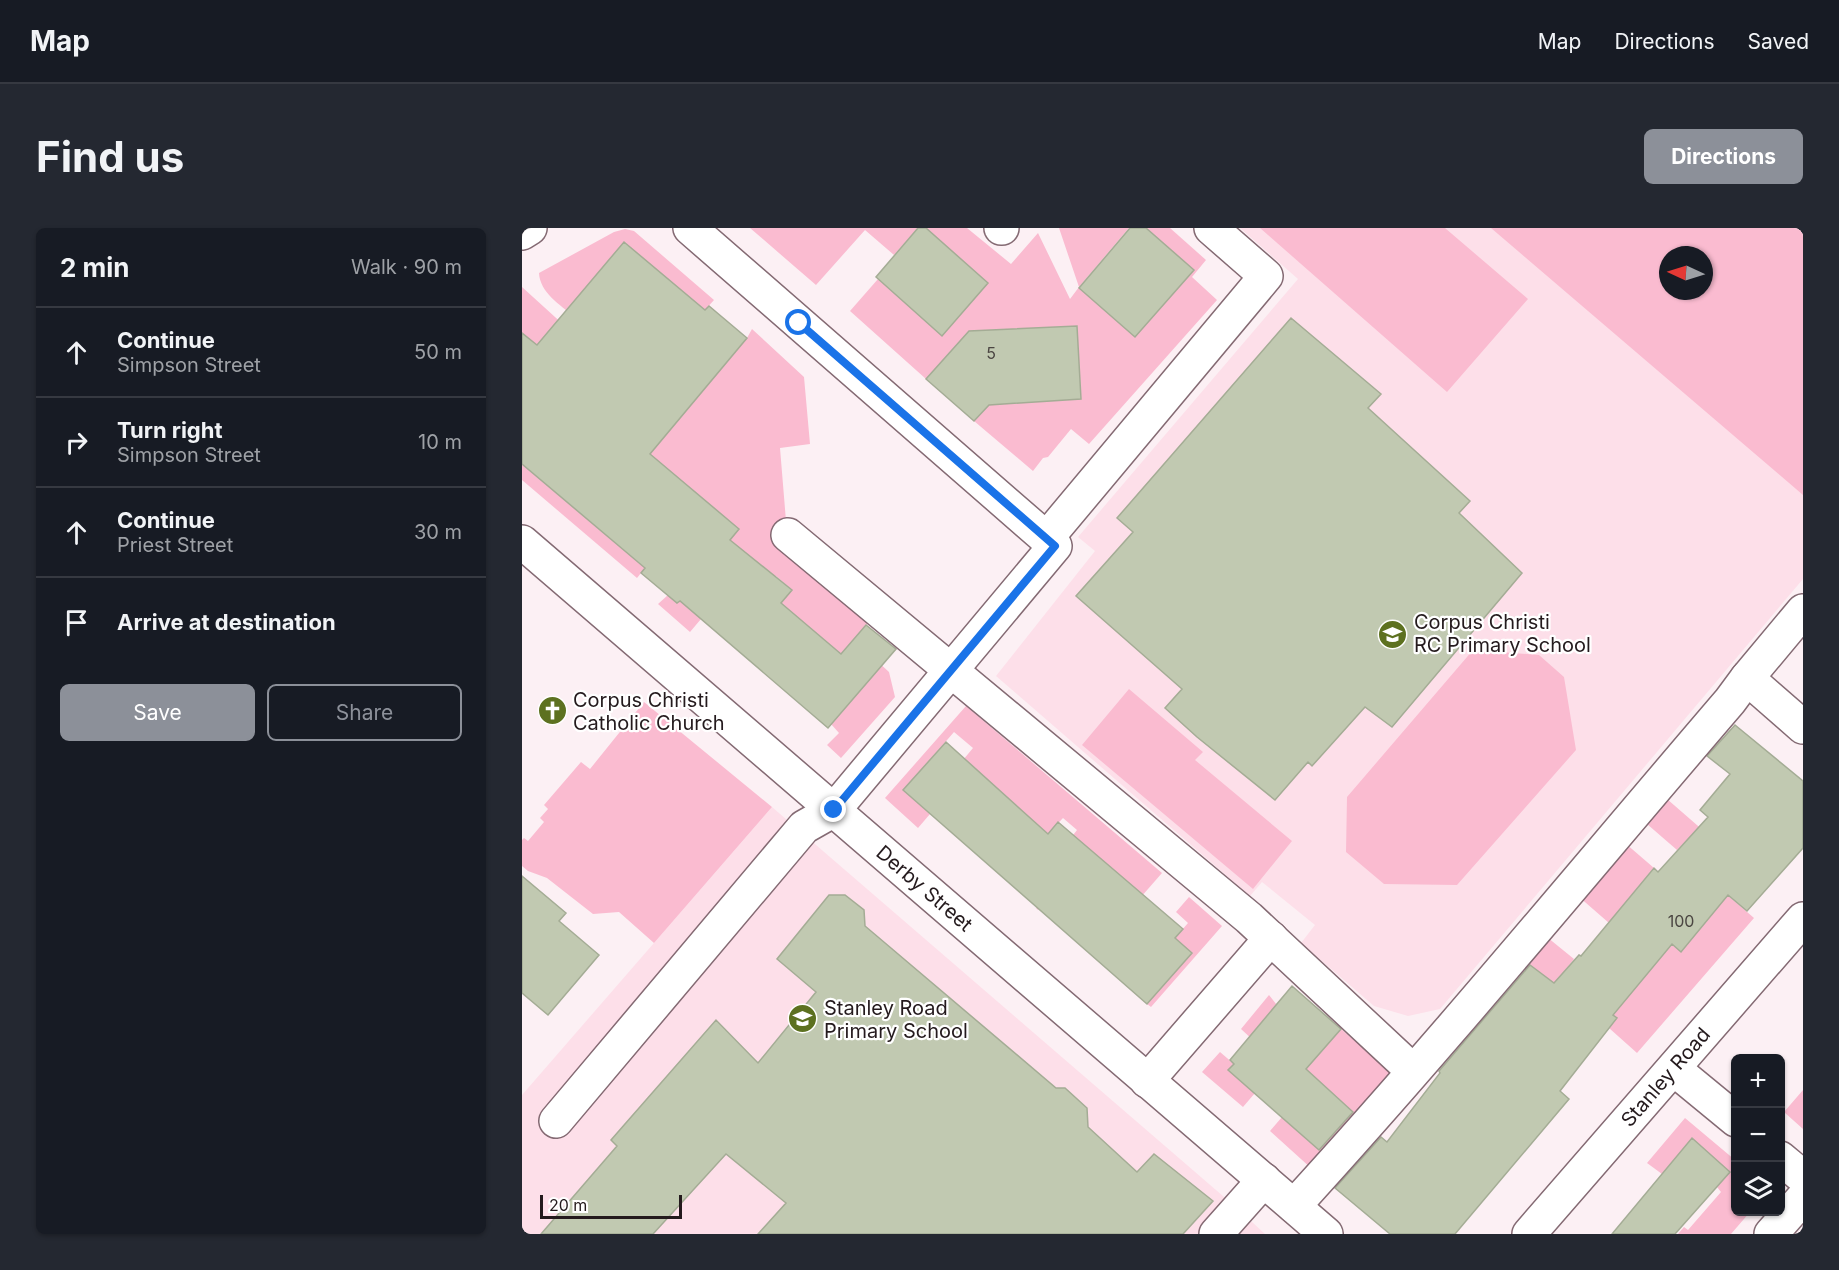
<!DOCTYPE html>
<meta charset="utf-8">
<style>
body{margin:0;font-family:Inter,sans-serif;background:#242831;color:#f1f3f6}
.controls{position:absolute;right:18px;bottom:18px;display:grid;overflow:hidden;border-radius:9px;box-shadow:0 2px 4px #0004}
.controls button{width:54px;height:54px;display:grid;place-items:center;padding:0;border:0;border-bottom:2px solid #363941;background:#171b24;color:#f1f3f6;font:30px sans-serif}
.compass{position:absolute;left:1137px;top:18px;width:54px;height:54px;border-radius:50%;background:#171b24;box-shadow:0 2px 4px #0004;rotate:274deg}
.scale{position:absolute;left:18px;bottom:15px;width:142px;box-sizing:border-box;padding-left:6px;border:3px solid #241a1d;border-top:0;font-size:16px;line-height:21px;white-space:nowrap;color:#241a1d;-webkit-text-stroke:4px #fff;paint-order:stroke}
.stop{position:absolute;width:18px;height:18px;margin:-14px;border:4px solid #1a73e8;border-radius:50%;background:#fff}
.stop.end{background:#1a73e8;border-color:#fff;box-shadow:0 2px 6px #0008}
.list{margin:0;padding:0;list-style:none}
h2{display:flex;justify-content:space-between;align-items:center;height:78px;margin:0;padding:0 24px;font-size:26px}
h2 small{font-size:20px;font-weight:400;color:#9ea1a6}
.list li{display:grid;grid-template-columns:39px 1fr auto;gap:18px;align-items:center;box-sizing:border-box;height:90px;padding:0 24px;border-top:2px solid #363941}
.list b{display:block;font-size:22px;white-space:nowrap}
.list p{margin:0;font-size:20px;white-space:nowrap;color:#9ea1a6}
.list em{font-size:20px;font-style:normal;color:#9ea1a6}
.actions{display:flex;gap:12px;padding:18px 24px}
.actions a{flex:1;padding:14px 0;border:2px solid #8c9099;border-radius:9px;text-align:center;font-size:21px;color:#8c9099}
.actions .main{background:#8c9099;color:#fff}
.icon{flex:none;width:33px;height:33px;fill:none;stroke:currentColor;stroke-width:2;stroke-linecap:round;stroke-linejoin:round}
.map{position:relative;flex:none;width:1281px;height:1006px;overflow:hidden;border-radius:9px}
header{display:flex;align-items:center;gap:36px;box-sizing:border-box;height:84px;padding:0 30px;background:#171b24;border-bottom:2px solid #363941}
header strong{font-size:28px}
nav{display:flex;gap:33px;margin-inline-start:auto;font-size:21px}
.intro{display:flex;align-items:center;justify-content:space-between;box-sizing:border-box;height:144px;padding:0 36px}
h1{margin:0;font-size:42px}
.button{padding:15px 27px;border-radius:9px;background:#8c9099;color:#fff;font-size:21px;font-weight:700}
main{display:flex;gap:36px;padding:0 36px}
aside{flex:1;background:#171b24;border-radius:9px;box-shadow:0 2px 4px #0004}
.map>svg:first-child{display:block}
.built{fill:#fddfe9;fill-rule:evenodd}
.green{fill:#fabbd0;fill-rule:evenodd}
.building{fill:#c1c9b1;stroke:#a4ac95;stroke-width:1.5}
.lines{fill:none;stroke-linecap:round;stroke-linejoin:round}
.minor-casing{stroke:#846a73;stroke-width:36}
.minor{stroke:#fff;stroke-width:33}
.route{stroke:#1a73e8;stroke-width:8}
.labels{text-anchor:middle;stroke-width:4.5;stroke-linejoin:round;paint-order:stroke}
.number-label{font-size:16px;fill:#4b4642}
.poi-label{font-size:20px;fill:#241a1d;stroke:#fff;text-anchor:start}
.street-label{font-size:20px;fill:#241a1d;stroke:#fff}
</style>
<header>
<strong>Map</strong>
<nav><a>Map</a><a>Directions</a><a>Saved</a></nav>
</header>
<div class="intro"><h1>Find us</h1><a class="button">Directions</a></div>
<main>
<aside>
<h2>2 min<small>Walk · 90 m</small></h2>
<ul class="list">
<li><svg class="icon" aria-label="ahead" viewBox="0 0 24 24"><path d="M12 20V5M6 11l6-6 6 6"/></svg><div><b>Continue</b><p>Simpson Street</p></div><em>50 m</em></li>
<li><svg class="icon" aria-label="right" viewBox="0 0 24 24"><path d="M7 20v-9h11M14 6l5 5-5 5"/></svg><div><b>Turn right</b><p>Simpson Street</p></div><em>10 m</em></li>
<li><svg class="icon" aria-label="ahead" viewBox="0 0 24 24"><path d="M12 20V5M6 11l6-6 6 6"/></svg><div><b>Continue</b><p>Priest Street</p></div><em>30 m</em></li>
<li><svg class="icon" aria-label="arrive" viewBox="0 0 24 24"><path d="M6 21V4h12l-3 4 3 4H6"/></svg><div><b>Arrive at destination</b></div></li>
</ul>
<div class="actions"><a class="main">Save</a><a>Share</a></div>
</aside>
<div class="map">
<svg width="1281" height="1006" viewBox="0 0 1281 1006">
<rect width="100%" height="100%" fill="#fcf0f4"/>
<path class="built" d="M718 0H1281V351L918 781 886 788 852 778 779 715 793 697 740 654 728 668 474 448 573 323 556 309 776 51ZM1146 27H1182V63H1146Z
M250 579 716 981 743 1006H0V867Z"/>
<path class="green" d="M228 0H396L372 27 343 2 294 57Z
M404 0H445L489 36 516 5 548 71 557 59 537 0H607L557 59 613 109 672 42 624 0H648L684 32 670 49 695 72 567 216 549 201 526 229 521 230 511 243 452 193 468 175 559 171 555 98 469 102V115L435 116 404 151 328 83 356 51 421 107 466 55Z
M738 0H923L1006 71 925 164Z
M969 0H1281V267ZM1146 27H1182V63H1146Z
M103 1 112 3 192 72 183 82 102 14 61 63 52 89C38 76 18 65 17 45L92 4Z
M0 59 44 99 30 130 0 105Z
M230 101 282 149 288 216 258 220 264 293 249 310 347 394 319 426 259 375 270 362 254 348 201 410 179 391 168 404 136 376 146 367 156 375 217 301 91 195 225 110Z
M0 236 123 340 115 350 0 252Z
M951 422 1017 427 1042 449 1054 522 935 657 862 656 824 624 825 569Z
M355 433 367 444 373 469 319 530 305 517 317 505 309 496Z
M607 461 681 524 673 532 770 613 731 661 560 517Z
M122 474 250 579 132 715 97 684 71 686 25 650 6 643 0 638V612L2 610 6 613 22 594 18 590 26 581 22 577 59 534 68 541Z
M444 478 640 645 612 677 568 622 516 682 514 680 556 631 542 619 555 602 541 590 526 606 441 532 451 520 432 504 382 562 408 586 396 600 363 570Z
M1145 571 1191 611 1182 622 1167 610 1155 622 1125 596Z
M1103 615 1132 640 1087 695 1056 668Z
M1194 657 1232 690 1115 825 1087 800 1094 790 1088 785 1150 716 1160 723 1173 706Z
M667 669 700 698 629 779 625 776 670 725 653 710 666 695 654 684Z
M1020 705 1052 731 1033 756 999 730Z
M747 767 795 828 819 801 873 847 790 941 748 903 760 889 791 917 826 879 740 804 732 813 719 801Z
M698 824 712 836 707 842 733 865 721 879 680 844Z
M1281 862V901L1262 884Z
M1163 890 1213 932V944L1211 947 1213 949 1214 984H1228L1209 1006H1156L1162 999 1166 1002 1199 964 1195 959 1208 944 1170 911 1140 946 1125 935Z"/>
<path class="building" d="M396 0H404L466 55 420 108 354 49Z
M608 0H624L672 42 613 109 557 60Z
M102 14 183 82 187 78 225 110 128 226 217 301 208 312 270 362 259 375 319 426 344 397 374 421 306 500 158 373 155 375 119 345 123 340 0 236V105L15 117Z
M769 90 859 166 846 180 948 273 937 285 1000 345 870 499 843 479 790 538 786 534 753 572 675 509 643 480 660 461 554 368 611 304 595 290Z
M555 98 559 171 467 177 452 193 404 151 447 103Z
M1213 497 1281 553V620L1225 683 1206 667 1159 724 1150 716 1091 787 1095 790 1038 863 1047 871 933 1006H868L813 960 859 909 865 914 918 845 917 843 1008 737 1032 755 1057 727 1059 728 1132 640 1136 644 1186 589 1178 582 1208 546 1185 528Z
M424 514 526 606 536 594 661 701 653 710 670 725 625 776 381 562Z
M0 648 44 685 37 693 77 727 26 787 0 765Z
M307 667H323L342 682 343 698 534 860H543L565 880 566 899 615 944 632 926 691 973 661 1006H236L264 975 204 926 131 1006H19L95 918 89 912 194 792 236 835 294 764 255 731Z
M770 758 819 801 784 841 831 884 797 922 706 842 712 836 708 832Z
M1170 910 1208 944 1153 1006H1090Z"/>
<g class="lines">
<defs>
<g id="minor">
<path d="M479 0H480"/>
<path d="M0 5 8 0"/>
<path d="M266 307 727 690 891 843"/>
<path d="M524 311 744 48 689 0"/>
<path id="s1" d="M0 314 804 1006"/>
<path d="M1225 450 1281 499"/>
<path d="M1152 841 1214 892"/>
<path d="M625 853 749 710"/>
<path d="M34 893 282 599 312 582 533 318 168 0"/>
<path d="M1258 930 1281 949"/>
<path d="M772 978C922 814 1063 642 1208 473L1225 450 1281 383"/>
<path d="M694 1006 742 952"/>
<path id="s2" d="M1007 1006 1281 691"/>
<path d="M1249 1006 1281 970"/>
</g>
</defs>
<use href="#minor" class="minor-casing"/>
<use href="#minor" class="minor"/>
</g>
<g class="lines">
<path class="route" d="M277 95 533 318 312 582"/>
</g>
<defs>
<symbol id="school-disc" viewBox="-11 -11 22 22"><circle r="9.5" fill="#5d7120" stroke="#fff"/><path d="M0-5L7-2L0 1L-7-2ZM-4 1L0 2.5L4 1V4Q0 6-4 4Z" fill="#fff"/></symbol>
<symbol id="church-disc" viewBox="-11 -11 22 22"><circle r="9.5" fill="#5d7120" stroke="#fff"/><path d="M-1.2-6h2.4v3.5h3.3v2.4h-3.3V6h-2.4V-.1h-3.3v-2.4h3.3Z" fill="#fff"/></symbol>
</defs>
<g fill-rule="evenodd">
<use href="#school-disc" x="854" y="390" width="33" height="33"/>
<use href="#church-disc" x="14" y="466" width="33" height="33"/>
<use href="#school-disc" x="264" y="774" width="33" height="33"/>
</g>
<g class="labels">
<g class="number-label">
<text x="469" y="131">5</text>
<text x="1159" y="699">100</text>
</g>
<g class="poi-label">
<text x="892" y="401">Corpus Christi<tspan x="892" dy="23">RC Primary School</tspan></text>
<text x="51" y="479">Corpus Christi<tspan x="51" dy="23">Catholic Church</tspan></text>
<text x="302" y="787">Stanley Road<tspan x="302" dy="23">Primary School</tspan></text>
</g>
<g class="street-label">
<text dy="7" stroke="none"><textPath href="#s1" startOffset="531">Derby Street</textPath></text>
<text dy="7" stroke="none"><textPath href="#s2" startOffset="208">Stanley Road</textPath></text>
</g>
</g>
</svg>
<div class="controls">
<button>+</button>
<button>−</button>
<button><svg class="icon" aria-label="layers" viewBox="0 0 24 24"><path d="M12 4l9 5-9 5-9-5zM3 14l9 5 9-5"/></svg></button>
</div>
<svg class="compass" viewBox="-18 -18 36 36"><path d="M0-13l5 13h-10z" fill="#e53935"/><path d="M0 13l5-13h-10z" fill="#9ea1a6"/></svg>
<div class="scale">20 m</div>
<div class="stop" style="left:277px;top:95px"></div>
<div class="stop end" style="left:312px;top:582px"></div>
</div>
</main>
